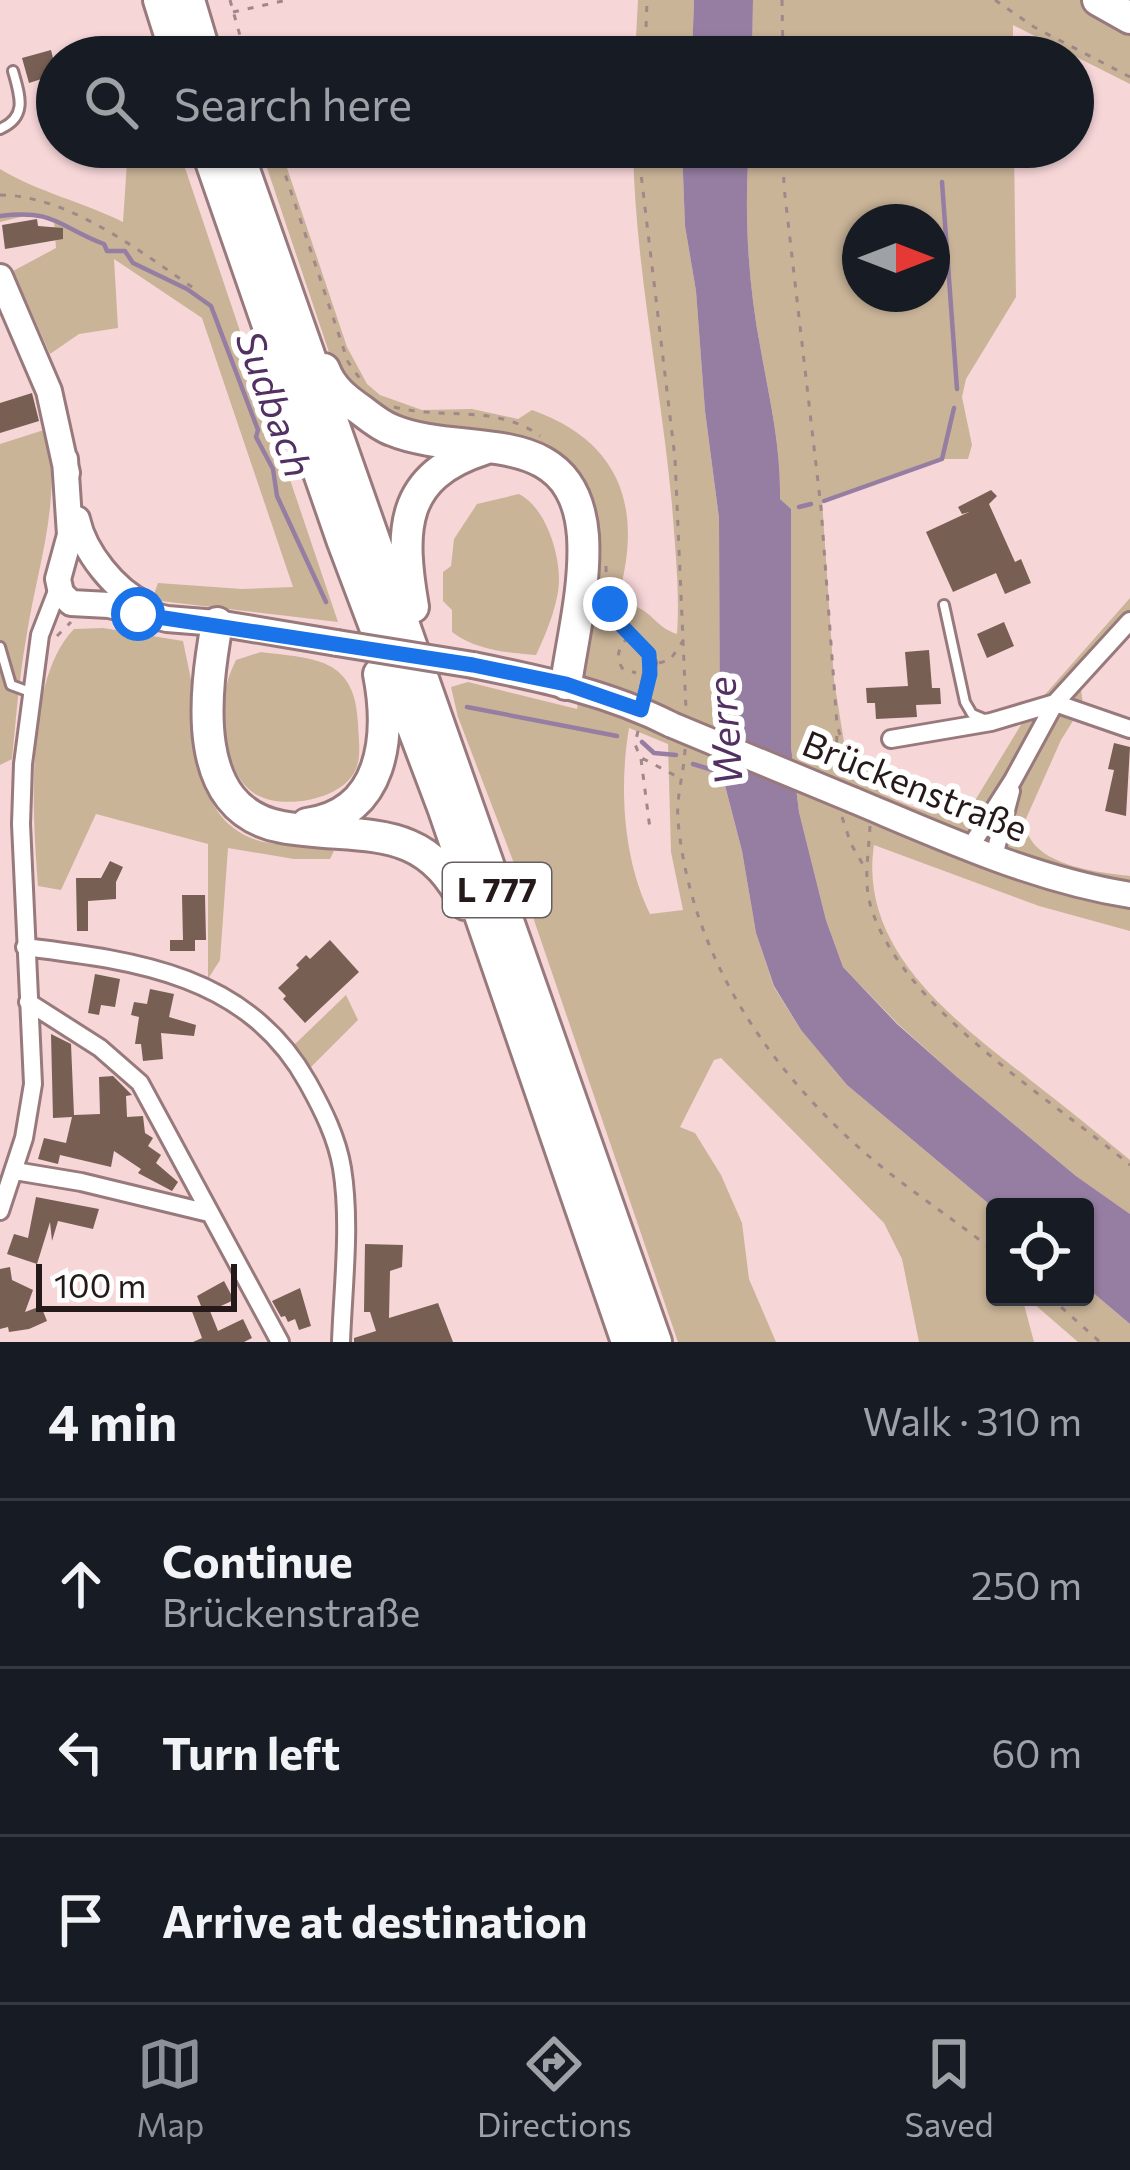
<!DOCTYPE html>
<meta charset="utf-8">
<style>
body{margin:0;font-family:Commissioner,sans-serif;background:#242831;color:#f1f3f6}
.controls{position:absolute;right:36px;bottom:36px;display:grid;overflow:hidden;border-radius:12px;box-shadow:0 3px 9px #0004}
.controls button{width:108px;height:108px;display:grid;place-items:center;padding:0;border:0;border-bottom:3px solid #363941;background:#171b24;color:#f1f3f6;font:60px sans-serif}
.compass{position:absolute;left:842px;top:204px;width:108px;height:108px;border-radius:50%;background:#171b24;box-shadow:0 3px 9px #0004;rotate:90deg}
.scale{position:absolute;left:36px;bottom:30px;width:201px;box-sizing:border-box;padding-left:12px;border:6px solid #25191a;border-top:0;font-size:33px;line-height:42px;white-space:nowrap;color:#25191a;-webkit-text-stroke:9px #fff;paint-order:stroke}
.stop{position:absolute;width:36px;height:36px;margin:-27px;border:9px solid #1a73e8;border-radius:50%;background:#fff}
.stop.end{background:#1a73e8;border-color:#fff;box-shadow:0 3px 12px #0008}
.list{margin:0;padding:0;list-style:none}
h2{display:flex;justify-content:space-between;align-items:center;height:156px;margin:0;padding:0 48px;font-size:51px}
h2 small{font-size:39px;font-weight:400;color:#9ea1a6}
.list li{display:grid;grid-template-columns:78px 1fr auto;gap:36px;align-items:center;box-sizing:border-box;height:168px;padding:0 48px;border-top:3px solid #363941}
.list b{display:block;font-size:45px;white-space:nowrap}
.list p{margin:0;font-size:39px;white-space:nowrap;color:#9ea1a6}
.list em{font-size:39px;font-style:normal;color:#9ea1a6}
.icon{flex:none;width:66px;height:66px;fill:none;stroke:currentColor;stroke-width:2;stroke-linecap:round;stroke-linejoin:round}
.map{position:relative;flex:none;width:1130px;height:1342px;overflow:hidden}
.search{position:absolute;background:#171b24;box-shadow:0 3px 9px #0004;left:36px;right:36px;top:36px;height:132px;display:flex;align-items:center;gap:30px;box-sizing:border-box;padding:0 42px;border-radius:66px;color:#9ea1a6;font-size:45px}
.sheet{height:660px;background:#171b24}
nav{display:flex;justify-content:space-around;align-items:center;box-sizing:border-box;height:168px;border-top:3px solid #363941;background:#171b24;font-size:33px;color:#9ea1a6}
nav a{display:grid;justify-items:center;gap:6px}
nav .on{color:#8c9099}
.map>svg:first-child{display:block}
.green{fill:#c9b498;fill-rule:evenodd}
.water{fill:#967ea2}
.lines{fill:none;stroke-linecap:round;stroke-linejoin:round}
.stream{stroke:#967ea2;stroke-width:4.5}
.building{fill:#775f54}
.lane-casing{stroke:#987a7c;stroke-width:14}
.street-casing{stroke:#987a7c;stroke-width:22}
.secondary-casing{stroke:#987a7c;stroke-width:30}
.highway-casing{stroke:#987a7c;stroke-width:36}
.path{stroke:#a08889;stroke-width:3;stroke-dasharray:6 9;stroke-linecap:butt}
.lane{stroke:#fff;stroke-width:8}
.street{stroke:#fff;stroke-width:16}
.secondary{stroke:#fff;stroke-width:24}
.highway{stroke:#fff;stroke-width:30}
.secondary-bridge-casing{stroke:#987a7c;stroke-width:30;stroke-linecap:butt}
.secondary-bridge{stroke:#fff;stroke-width:24}
.route{stroke:#1a73e8;stroke-width:15}
.labels{text-anchor:middle;stroke-width:12;stroke-linejoin:round;paint-order:stroke}
.shield{fill:#fff;stroke:#665e5f;stroke-width:3}
.shield-label{font-size:33px;font-weight:bold;fill:#25191a}
.street-label{font-size:36px;fill:#25191a;stroke:#fff}
.water-label{font-size:39px;font-style:italic;fill:#523162;stroke:#fff}
</style>
<div class="map">
<svg width="1130" height="1342" viewBox="0 0 1130 1342">
<rect width="100%" height="100%" fill="#f7d6d8"/>
<path class="green" d="M638 0H694L692 57H635Z
M753 0H1130V84L1013 25V57H752Z
M128 147H178L338 622 152 600 158 583 242 589 293 587 202 318 114 259 118 328 79 334 50 354 13 271 56 248 54 222 33 214 0 222V169C38 192 83 202 123 222Z
M260 147H280L347 347 367 384 380 395 422 410 472 409 518 419 532 410C620 441 643 507 619 594L626 604C652 608 654 627 677 634 680 592 675 547 672 505 661 385 635 267 633 147H682L685 226 696 291 705 411 719 518 720 766 742 851 756 933 774 987 801 1030 847 1085 995 1209V1297H1022L1034 1342H919L902 1259 884 1223 721 1058 714 1060 680 1127 695 1133 721 1175 742 1223 749 1279 776 1342H678L520 879 458 717 451 687 468 682 577 709 589 634 581 490 401 428 335 370ZM629 728 668 744 671 852 683 910 650 914C623 859 619 787 629 728Z
M749 147H1014L1016 297 966 379 962 397 972 445 968 459H937L822 500 834 680 844 742 853 756 878 773 880 793C909 805 940 824 971 807L1027 715 1130 598V634L1081 689 1083 705 1061 740 1025 821C1027 865 1096 872 1130 876V931L1039 906 874 845C858 950 955 1021 1029 1079 1063 1105 1096 1132 1130 1160V1214L1076 1176 957 1077 898 1024 843 967 826 920 799 812 791 747V510L780 499C781 447 770 402 761 351 748 284 744 215 749 147ZM860 222H932V294H860Z
M47 429C62 503 37 567 26 639 19 679 16 719 12 759L0 765V444Z
M519 494C545 507 559 551 559 579 559 603 546 634 536 655 507 653 476 650 452 632V610L443 601V572L451 566 454 539 477 504Z
M103 628 183 641C186 657 190 672 192 687 200 739 191 813 251 838 278 849 309 841 334 851L330 859H294L228 848 220 960 208 979V844L96 814 61 890 38 886C33 818 23 681 74 629Z
M261 652C315 659 355 657 358 723 358 736 362 755 356 769 343 800 284 810 257 795 243 787 236 774 231 759 219 725 220 692 236 660Z
M346 995 358 1020 310 1068 293 1046Z
M1085 1286 1130 1324V1342H1078L1026 1297H1085Z"/>
<path class="water" d="M694 0H753L752 57H692Z
M682 147H749C744 215 748 284 761 351 770 402 781 447 780 499L791 509V747L799 812 826 920 843 967 897 1024 957 1077 1076 1176 1130 1214V1324L1085 1286V1207L995 1209 847 1085 801 1030 774 986 756 933 742 851 720 766 719 518 705 411 696 291 685 226Z"/>
<g class="lines">
<path class="stream" d="M942 182 957 389
M0 216C55 209 59 227 104 244L107 251H125L133 263 187 289 211 306 258 430 256 437 273 469 277 496 326 602
M824 501 942 459 954 408
M799 507 811 504
M467 707 617 736
M642 742 654 753 676 755
M693 764 716 771 725 779"/>
</g>
<path class="building" d="M51 50 57 74 29 83 22 58Z
M37 219 38 226 63 228V239L5 249 2 225Z
M32 393 39 421 0 433V403Z
M991 490 997 496 989 504 1015 562 1021 559 1031 583 1005 594 996 573 953 592 926 532 969 512 962 514 958 507Z
M1004 622 1014 646 987 658 977 634Z
M929 650 932 688H940L941 704 916 705 917 717 876 719 875 703H867L866 688 908 686 905 652Z
M1114 743 1130 747 1126 816 1105 811 1114 770 1108 769Z
M110 861 123 867 116 882V899L88 901V931H77L76 878H101Z
M182 895H205L206 940H195V951H170V940H183Z
M330 940 359 972 305 1023 283 999 286 996 278 988 299 968 296 965 306 955 310 959Z
M95 974 120 979 115 1007 101 1005 99 1015 88 1013Z
M150 989 174 994 169 1017 196 1025 194 1036 161 1033 163 1059 143 1061 141 1044H135L139 1017 131 1015 134 1002 147 1004Z
M51 1034 71 1044 74 1115 100 1114 99 1077 113 1076 132 1095 126 1096 127 1117 143 1116 145 1133 153 1138 148 1146 161 1155 156 1163 178 1182 172 1191 138 1173 141 1169 114 1151 111 1167 60 1155 58 1164 38 1159 44 1138 66 1143 72 1117 53 1118Z
M36 1197 99 1209 93 1229 58 1221 52 1241 50 1222 37 1264 7 1254 14 1234 28 1238Z
M365 1244 403 1245 402 1267 390 1271 389 1318 438 1303 453 1342H354V1338L376 1331 370 1312H364Z
M10 1267 12 1280 33 1290 25 1312 41 1306 47 1321 29 1329 9 1332 8 1327 0 1329V1269Z
M224 1281 234 1300 210 1311 218 1331 243 1319 252 1338 244 1342H193L202 1338 191 1309 201 1306 197 1296Z
M300 1288 311 1326 299 1330 295 1319 288 1322 285 1316 281 1317 272 1301Z"/>
<g class="lines">
<defs>
<path id="lane" d="M0 129C28 117 20 96 13 71
M944 605 965 702 972 714 984 719
M0 647 11 685 30 692
M642 709 651 663"/>
<path id="street" d="M1055 703 1130 729
M891 739 991 722 1055 703
M969 849 1013 780 1055 703 1130 621
M993 860 1011 791
M25 947C138 961 248 975 308 1083 323 1110 337 1138 342 1168 351 1224 343 1286 341 1342
M28 1002 100 1048 140 1083 280 1342
M15 1171 81 1182 209 1213
M0 1211 24 1138 33 1084 21 824 23 764 40 635 59 586"/>
<path id="secondary" d="M0 277 49 391 67 473
M65 459 70 535 58 579 61 593 71 603 109 605 167 619 217 623 337 643
M77 519C84 552 115 591 146 605
M473 665C542 679 609 693 672 725
M853 800C944 838 1032 879 1130 895"/>
<path id="highway" d="M159 0 177 57
M189 0 206 57
M1098 0 1130 18
M206 147 343 542 444 810 627 1342
M236 147 656 1342
M324 369C331 388 345 399 361 410 370 417 381 426 392 430 464 460 574 420 583 536 586 585 573 636 566 684
M413 607C400 531 399 476 484 449
M217 623C205 691 188 810 282 827 358 841 424 818 465 904
M307 824C384 814 391 736 379 674"/>
</defs>
<use href="#lane" class="lane-casing"/>
<use href="#street" class="street-casing"/>
<use href="#secondary" class="secondary-casing"/>
<use href="#highway" class="highway-casing"/>
<path class="path" d="M230 0 246 57
M782 0 783 57
M995 0 1034 27 1130 77
M233 12 287 0
M645 57 647 0
M276 147 348 362 363 383
M642 147 641 174 675 458 686 709
M783 147 784 187 821 508 837 725C849 769 864 755 880 783L878 790
M0 195C68 195 141 252 195 289
M394 407C444 420 497 404 540 436
M606 566C606 603 618 626 645 651
M57 636 71 622
M628 637C619 648 615 655 622 668L636 673
M659 663 670 660 685 638
M638 731 635 744 640 757 676 776
M685 749C684 774 676 795 678 821 690 950 762 1060 856 1145 899 1184 950 1216 995 1252
M641 759 650 829
M836 772 837 727
M842 817 851 844 865 868
M870 826C869 850 864 876 869 900 895 1004 1050 1098 1130 1165
M1050 1297 1100 1342"/>
<use href="#lane" class="lane"/>
<use href="#street" class="street"/>
<use href="#secondary" class="secondary"/>
<use href="#highway" class="highway"/>
<defs>
<path id="secondary-bridge" d="M337 643 473 665
M672 725 853 800"/>
</defs>
<use href="#secondary-bridge" class="secondary-bridge-casing"/>
<use href="#secondary-bridge" class="secondary-bridge"/>
</g>
<g class="lines">
<path class="route" d="M138 614 473 665 566 684 641 710 650 674 649 654 619 623 610 604"/>
</g>
<g class="labels">
<rect class="shield" x="443" y="863" width="108" height="54" rx="9"/>
<g class="shield-label">
<text x="497" y="902">L 777</text>
</g>
<g class="street-label">
<text transform="translate(915 786) rotate(22)" y="13">Brückenstraße</text>
</g>
<g class="water-label">
<text transform="translate(274 404) rotate(70)" y="14">Sudbach</text>
<text transform="translate(725 731) rotate(-94)" y="14">Werre</text>
</g>
</g>
</svg>
<div class="controls">
<button><svg class="icon" aria-label="locate" viewBox="0 0 24 24"><circle cx="12" cy="12" r="6"/><path d="M12 2v4M12 18v4M2 12h4M18 12h4"/></svg></button>
</div>
<svg class="compass" viewBox="-18 -18 36 36"><path d="M0-13l5 13h-10z" fill="#e53935"/><path d="M0 13l5-13h-10z" fill="#9ea1a6"/></svg>
<div class="scale">100 m</div>
<div class="stop" style="left:138px;top:614px"></div>
<div class="stop end" style="left:610px;top:604px"></div>
<div class="search"><svg class="icon" aria-label="search" viewBox="0 0 24 24"><circle cx="10" cy="10" r="6"/><path d="M15 15l6 6"/></svg>Search here</div>
</div>
<section class="sheet">
<h2>4 min<small>Walk · 310 m</small></h2>
<ul class="list">
<li><svg class="icon" aria-label="ahead" viewBox="0 0 24 24"><path d="M12 20V5M6 11l6-6 6 6"/></svg><div><b>Continue</b><p>Brückenstraße</p></div><em>250 m</em></li>
<li><svg class="icon" aria-label="left" viewBox="0 0 24 24"><path d="M17 20v-9H6M10 6l-5 5 5 5"/></svg><div><b>Turn left</b></div><em>60 m</em></li>
<li><svg class="icon" aria-label="arrive" viewBox="0 0 24 24"><path d="M6 21V4h12l-3 4 3 4H6"/></svg><div><b>Arrive at destination</b></div></li>
</ul>
</section>
<nav>
<a class="on"><svg class="icon" aria-label="map" viewBox="0 0 24 24"><path d="M3 6l6-2 6 2 6-2v14l-6 2-6-2-6 2zM9 4v14M15 6v14"/></svg>Map</a>
<a><svg class="icon" aria-label="directions" viewBox="0 0 24 24"><path d="M12 3l9 9-9 9-9-9zM9 14v-3h6M13 9l2 2-2 2"/></svg>Directions</a>
<a><svg class="icon" aria-label="saved" viewBox="0 0 24 24"><path d="M7 4h10v16l-5-4-5 4z"/></svg>Saved</a>
</nav>
